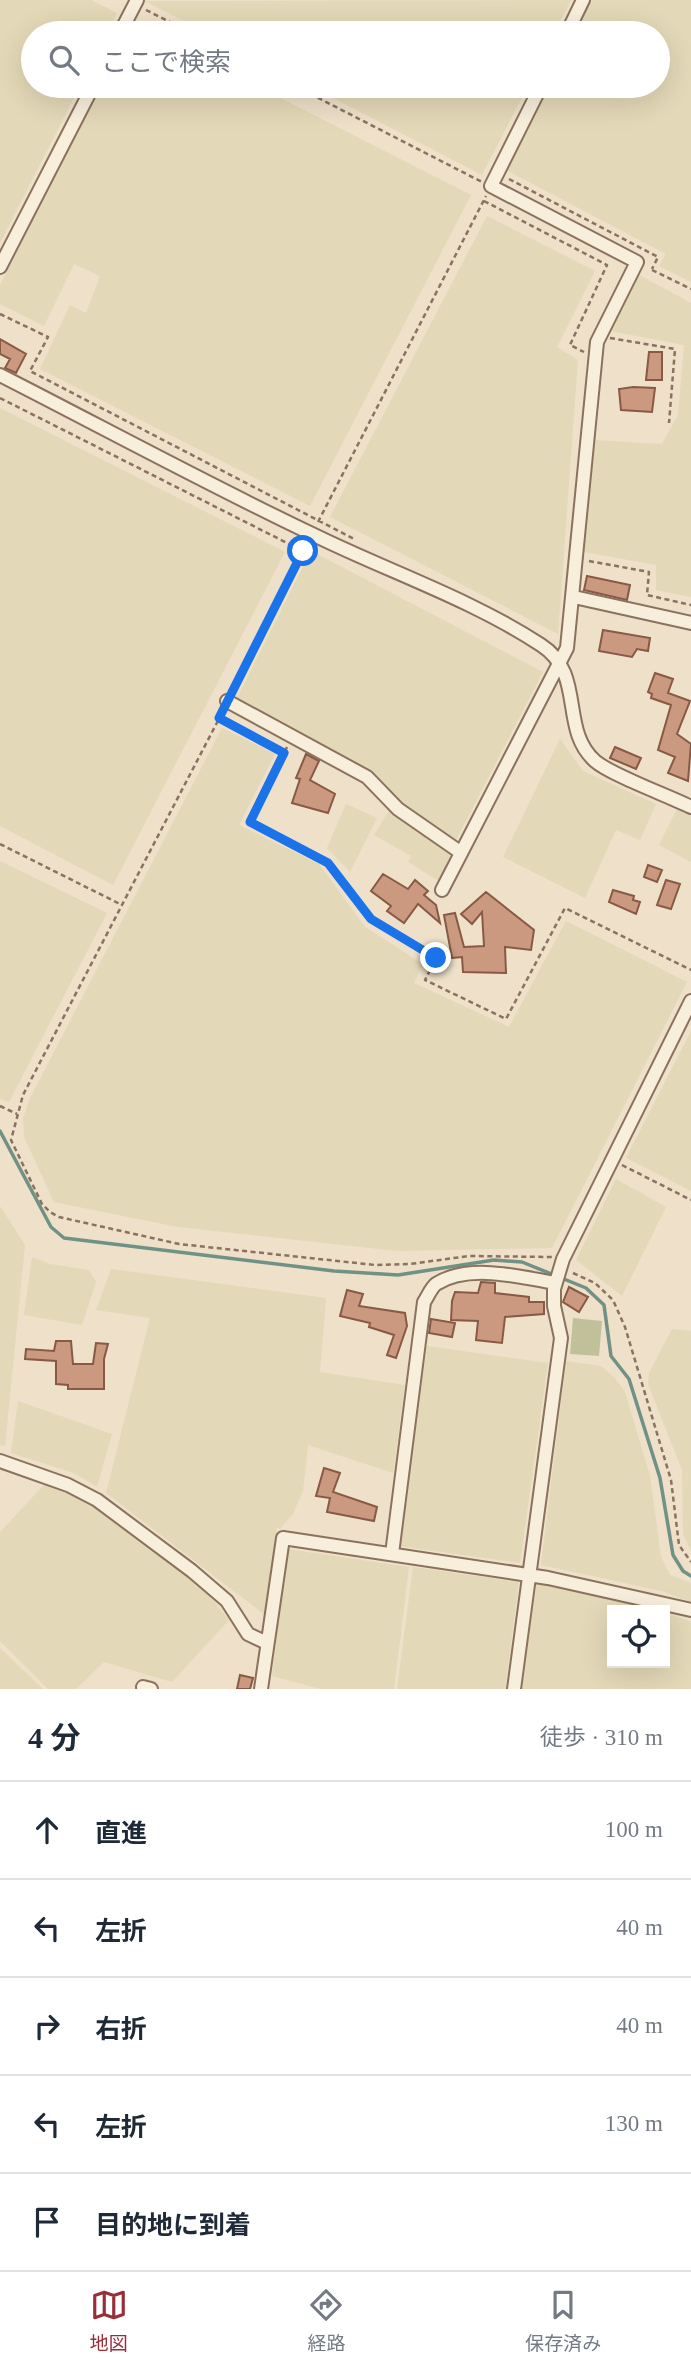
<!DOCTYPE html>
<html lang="ja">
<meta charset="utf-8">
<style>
body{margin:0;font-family:"Times New Roman","Noto Sans JP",serif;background:#f6f6f7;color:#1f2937}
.controls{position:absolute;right:21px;bottom:21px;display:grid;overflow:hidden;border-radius:0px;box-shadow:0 7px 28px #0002}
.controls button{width:63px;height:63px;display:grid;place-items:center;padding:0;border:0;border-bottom:2px solid #e0e1e3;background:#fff;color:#1f2937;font:35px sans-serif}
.stop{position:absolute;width:21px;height:21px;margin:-16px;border:5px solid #1a73e8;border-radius:50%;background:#fff}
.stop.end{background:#1a73e8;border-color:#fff;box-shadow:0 2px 7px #0008}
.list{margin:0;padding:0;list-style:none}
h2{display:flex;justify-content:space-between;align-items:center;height:91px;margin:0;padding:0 28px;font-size:30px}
h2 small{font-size:23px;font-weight:400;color:#747a83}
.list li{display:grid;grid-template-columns:46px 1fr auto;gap:21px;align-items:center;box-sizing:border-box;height:98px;padding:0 28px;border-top:2px solid #e0e1e3}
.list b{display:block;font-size:26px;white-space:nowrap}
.list em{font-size:23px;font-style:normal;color:#747a83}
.icon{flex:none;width:38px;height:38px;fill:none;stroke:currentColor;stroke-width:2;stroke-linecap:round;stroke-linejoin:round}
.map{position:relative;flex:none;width:691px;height:1689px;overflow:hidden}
.search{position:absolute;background:#fff;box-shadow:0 7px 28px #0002;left:21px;right:21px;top:21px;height:77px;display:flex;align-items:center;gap:18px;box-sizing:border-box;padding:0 24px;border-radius:38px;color:#747a83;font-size:26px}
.sheet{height:581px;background:#fff}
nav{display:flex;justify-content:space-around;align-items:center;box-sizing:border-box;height:98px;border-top:2px solid #e0e1e3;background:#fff;font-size:19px;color:#747a83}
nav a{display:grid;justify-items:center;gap:4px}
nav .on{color:#972f39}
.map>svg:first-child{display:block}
.farmland{fill:#e3d8b7}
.cemetery{fill:#c0c19b}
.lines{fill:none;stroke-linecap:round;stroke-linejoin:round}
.stream{stroke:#709186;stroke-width:3.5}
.building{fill:#cb9980;stroke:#885944;stroke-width:2}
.minor-casing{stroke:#8a725e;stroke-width:16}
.path{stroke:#8a725e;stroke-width:2.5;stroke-dasharray:5 3.5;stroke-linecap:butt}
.minor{stroke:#f8eedc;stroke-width:12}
.route{stroke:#1a73e8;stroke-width:9}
</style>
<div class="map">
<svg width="691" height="1689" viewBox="0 0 691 1689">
<rect width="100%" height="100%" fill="#eee0c9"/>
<path class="farmland" d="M0 0H91L117 13 107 33H33V86H80L0 243Z
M571 0 554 33H208L144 1Z
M592 0H691V282L659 266 666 254 506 170 548 86H658V33H575Z
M102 86H257L471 195 310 506 40 369 70 305 86 313 100 276 74 264 44 326 0 304V285Z
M310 86H528L482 175Z
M487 216 595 271 557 347 578 360 558 634 330 517Z
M639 275 691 303V597L656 590V565L584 552 594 440 662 444 678 415 684 345 610 331Z
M0 408 285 552 113 885 0 826Z
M311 551 543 672 456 840 408 811 368 771 237 698Z
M222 728 275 754 239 825 319 864 365 927 423 964 414 983 509 1027 566 921 687 982 552 1248 397 1251 178 1227 54 1202 24 1137 23 1119 29 1100Z
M560 739 583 771 656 804 640 840 616 830 585 898 503 857Z
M346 804 377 818 350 872 327 848Z
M678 807 691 814V862L659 845Z
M391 808 451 853 439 881 408 862 411 856 374 835Z
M0 861 107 913 9 1102 0 1099Z
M691 1031V1191L626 1158Z
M616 1179 666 1207 622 1296 576 1260Z
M0 1206 25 1245 5 1446 0 1445Z
M32 1257 50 1264 89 1270 96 1282 82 1325 24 1315Z
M111 1269 326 1298 320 1372 405 1385 393 1473 308 1445 303 1491 293 1514 280 1529 277 1527 265 1615 106 1493 150 1318 96 1310Z
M672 1329 691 1331V1551L683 1534 682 1470 648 1384 649 1373Z
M427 1346 548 1363 520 1563 399 1546Z
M566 1361 601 1366 615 1378 625 1392 650 1476 661 1557 670 1575 691 1583V1602L662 1591 541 1565Z
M18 1401 112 1434 97 1487 74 1473 11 1453Z
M44 1485 84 1500 126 1527 204 1589 229 1620 172 1682 104 1662 76 1689H48L0 1641V1532Z
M287 1549 409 1567 394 1689H321L272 1676Z
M413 1567 519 1582 505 1689H397Z
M537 1581 659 1610H612V1663H665V1612L691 1622V1689H522Z
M0 1648 43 1689H0Z"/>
<path class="cemetery" d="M573 1318 602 1321 599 1356 570 1354Z"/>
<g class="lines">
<path class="stream" d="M0 1131 51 1227 64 1238 334 1271 398 1275 494 1260 522 1262 586 1288 604 1305 611 1356 629 1379 660 1478 673 1555 683 1571 691 1576"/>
</g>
<path class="building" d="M0 339 26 354 16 373 5 368 10 359 0 354Z
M649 352H662V380H646Z
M633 387 655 388 652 412 621 410 619 389Z
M587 576 630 585 627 600 584 590Z
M603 630 650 638 648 651 637 649 632 657 599 651Z
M655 673 673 679 668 693 690 701 677 734 691 744 688 781 668 773 675 757 658 750 671 705 651 698 652 694 648 692Z
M615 747 641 758 636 769 610 758Z
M306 754 319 761 310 780 335 794 328 813 292 803 300 779 296 778Z
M648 865 662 870 657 882 644 877Z
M383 874 408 889 415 880 428 891 424 895 436 905 440 923 418 904 404 923 387 911 391 906 371 891Z
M666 880 680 884 671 909 657 905Z
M613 890 634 896 633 900 640 902 636 914 609 902Z
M486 892 534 930 531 950 505 947 506 973 463 972 462 957 452 958 444 915 455 913 464 947 484 946 482 912 472 924 461 914Z
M481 1282 495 1283V1293L529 1297V1302H544V1314L505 1317 502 1343 476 1340 478 1321 451 1320 452 1301 455 1292 478 1293Z
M569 1287 588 1297 579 1312 563 1302Z
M347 1290 363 1294 359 1306 405 1313 407 1326 396 1358 387 1355 394 1335 369 1327 370 1323 340 1316Z
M431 1319 455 1323 452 1337 429 1333Z
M56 1341H71L73 1364H93L96 1343 108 1344 104 1359V1389H68V1385L56 1384V1361L25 1359 26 1349 54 1351Z
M324 1468 340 1473 333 1492 377 1507 374 1521 327 1512 330 1498 316 1496Z
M240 1675 253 1678 250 1689H237Z"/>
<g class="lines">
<defs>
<path id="minor" d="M120 33 137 0
M567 33 583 0
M0 267 93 86
M0 375C104 428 207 484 312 534 387 571 471 599 541 645 586 674 559 729 595 761 611 775 669 796 691 807
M574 597 691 623
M227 701 367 777 398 809 460 852
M442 890 567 648 597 342 637 262 491 186 541 86
M0 1461 68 1485 97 1500 192 1571 227 1601 248 1634 267 1643
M392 1554 424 1302C428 1296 431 1288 436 1284 469 1263 520 1277 555 1283
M143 1687 151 1689
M261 1689 283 1538 548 1578 691 1610
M514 1689 561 1338 554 1306V1289L563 1259 691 1001"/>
</defs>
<use href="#minor" class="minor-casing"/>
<path class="path" d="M146 10 192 33
M295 86 482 182
M509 179 658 257 652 269
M484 201 607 265 570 345 584 352
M652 270 691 289
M0 314 48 337 30 371 356 540
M610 338 675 349 669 423
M0 398 303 551
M318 522 486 196
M589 561 649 572 647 595 691 605
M232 691 307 544
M222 713 23 1095 11 1140 42 1204 50 1212 59 1217 179 1244 375 1265 410 1264 469 1256 552 1257
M220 718 284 753
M287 747 250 822 328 863 371 919 436 958 425 980 506 1019 565 908 691 970
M0 844 122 905
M0 1106 17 1114
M622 1165 691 1200
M573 1273 595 1283 613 1300 625 1327 671 1480 679 1545 691 1562"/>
<use href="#minor" class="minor"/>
</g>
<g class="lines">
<path class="route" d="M303 551 219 718 284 753 250 822 328 863 371 919 436 958"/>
</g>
</svg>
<div class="controls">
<button><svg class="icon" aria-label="locate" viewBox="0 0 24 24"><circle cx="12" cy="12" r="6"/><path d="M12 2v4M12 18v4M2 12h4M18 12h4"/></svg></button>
</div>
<div class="stop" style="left:303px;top:551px"></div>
<div class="stop end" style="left:436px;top:958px"></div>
<div class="search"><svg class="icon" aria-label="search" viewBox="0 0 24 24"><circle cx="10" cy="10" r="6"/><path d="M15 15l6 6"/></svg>ここで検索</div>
</div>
<section class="sheet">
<h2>4 分<small>徒歩 · 310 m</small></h2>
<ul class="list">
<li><svg class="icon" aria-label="ahead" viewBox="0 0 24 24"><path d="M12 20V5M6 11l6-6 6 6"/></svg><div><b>直進</b></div><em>100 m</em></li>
<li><svg class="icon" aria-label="left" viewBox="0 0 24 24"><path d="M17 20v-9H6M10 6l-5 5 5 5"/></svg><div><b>左折</b></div><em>40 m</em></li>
<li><svg class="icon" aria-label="right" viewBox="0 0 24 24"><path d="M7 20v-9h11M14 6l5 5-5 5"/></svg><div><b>右折</b></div><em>40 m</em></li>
<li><svg class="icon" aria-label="left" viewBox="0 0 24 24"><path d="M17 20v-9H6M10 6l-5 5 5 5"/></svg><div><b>左折</b></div><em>130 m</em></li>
<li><svg class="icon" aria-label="arrive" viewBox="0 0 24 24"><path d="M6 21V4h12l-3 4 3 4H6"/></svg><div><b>目的地に到着</b></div></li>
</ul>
</section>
<nav>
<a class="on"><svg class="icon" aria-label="map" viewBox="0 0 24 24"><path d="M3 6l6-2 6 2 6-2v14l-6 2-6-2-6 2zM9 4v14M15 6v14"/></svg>地図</a>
<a><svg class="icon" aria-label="directions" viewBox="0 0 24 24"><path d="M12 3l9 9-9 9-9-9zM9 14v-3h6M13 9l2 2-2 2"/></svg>経路</a>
<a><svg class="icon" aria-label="saved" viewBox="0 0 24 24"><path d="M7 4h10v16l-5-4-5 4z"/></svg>保存済み</a>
</nav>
